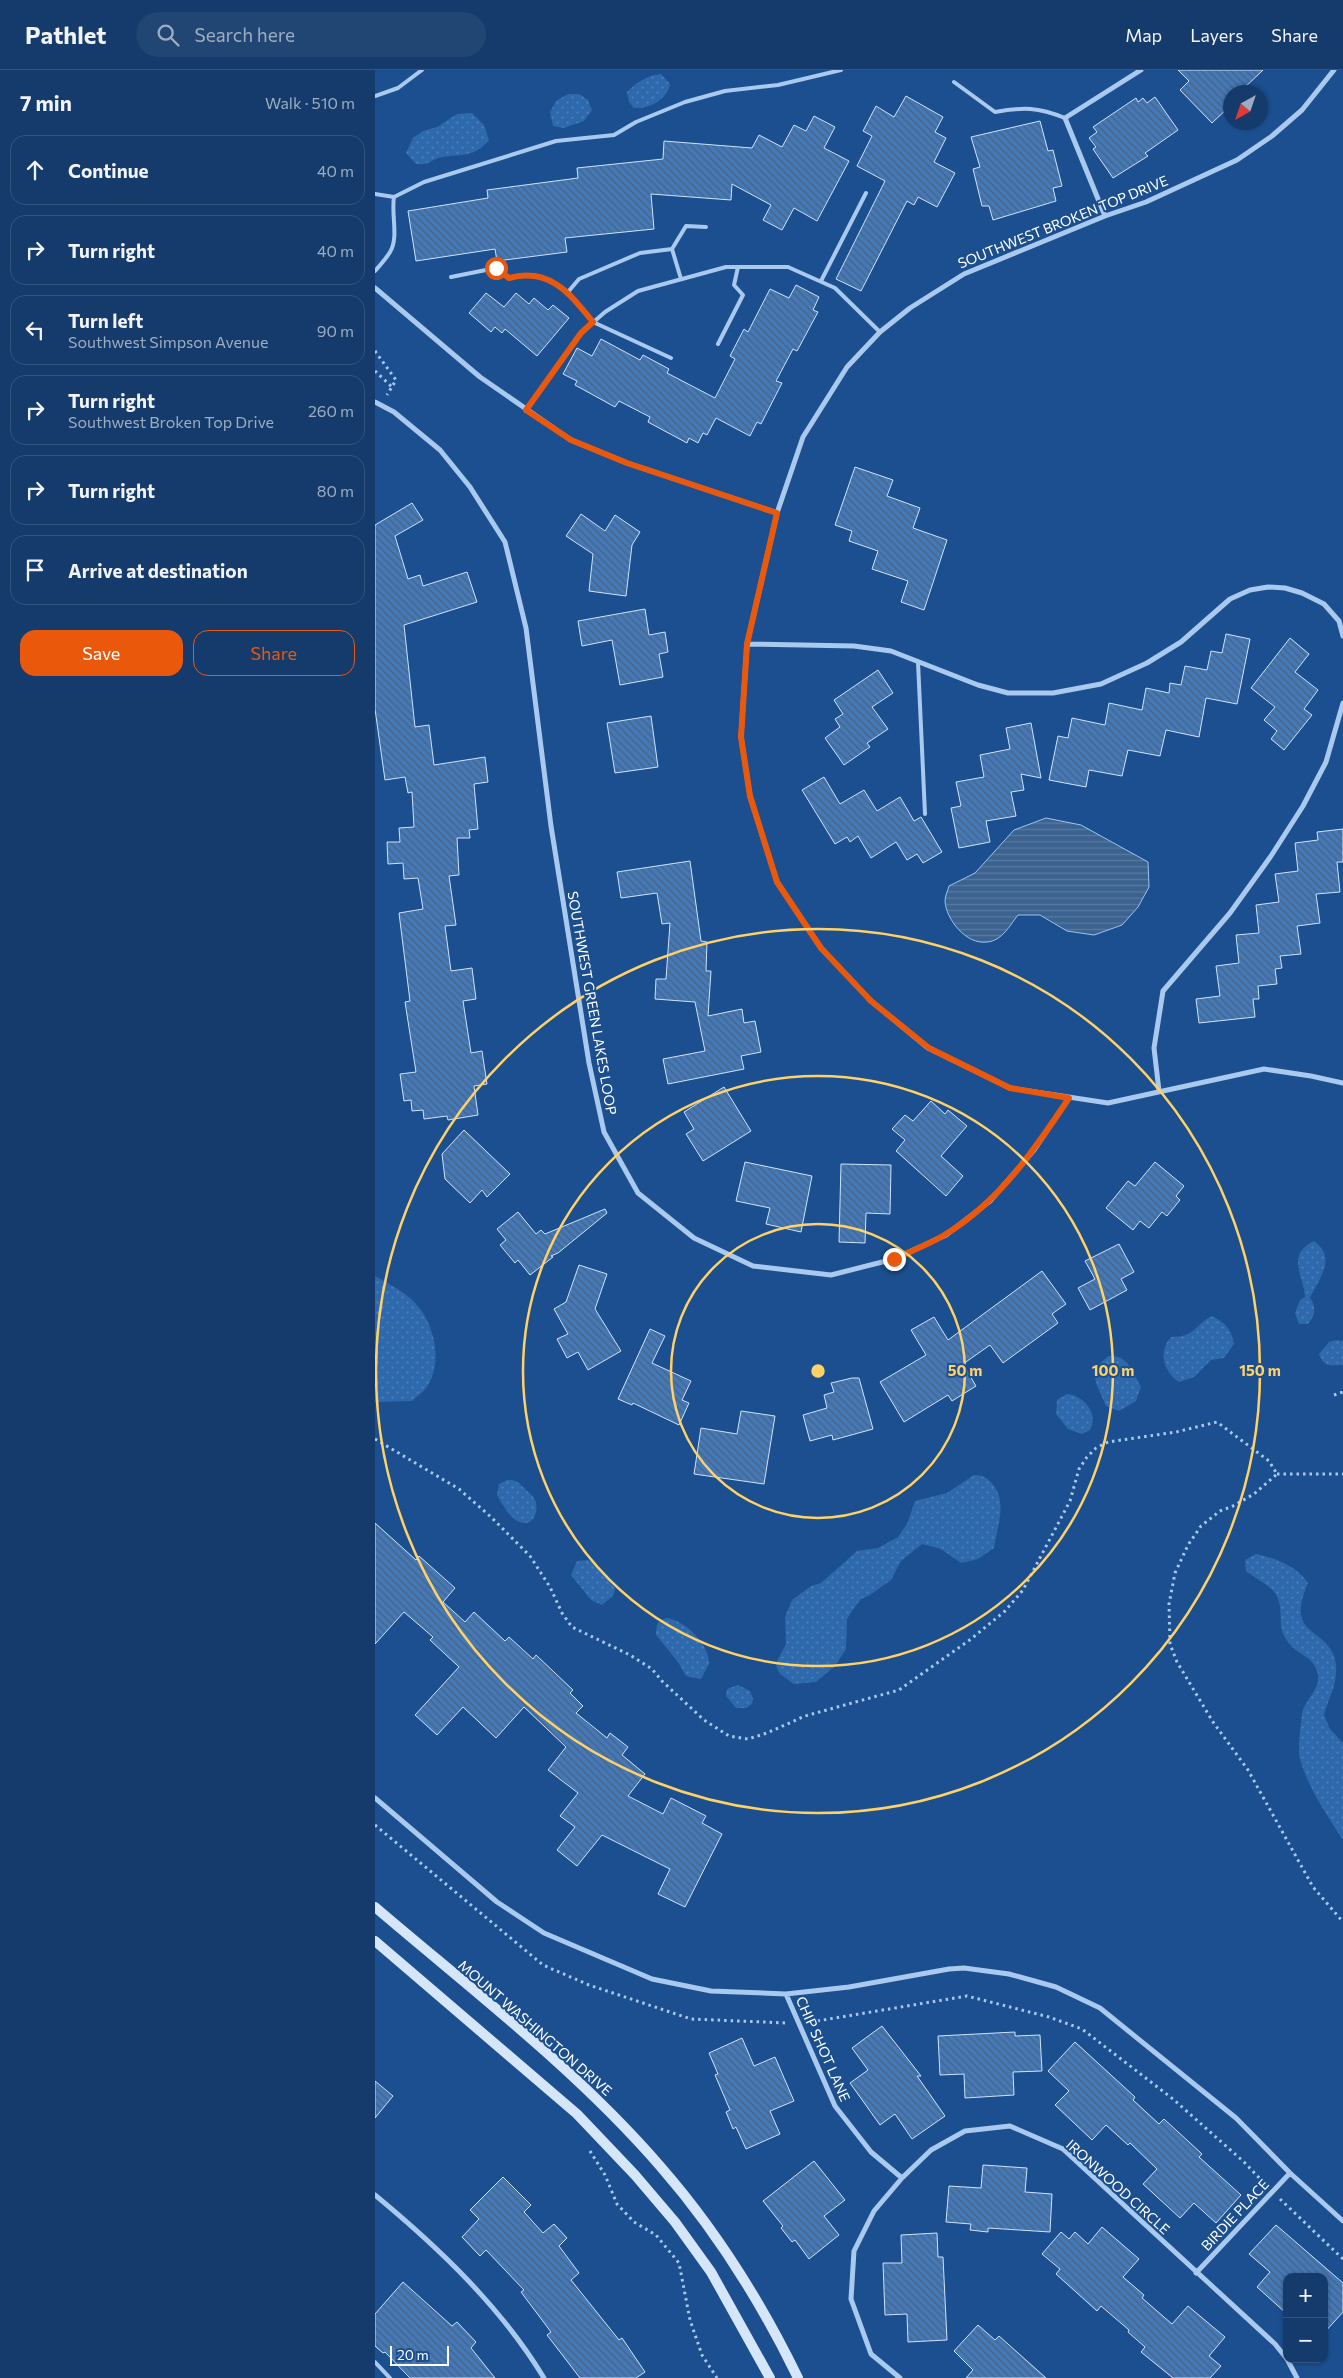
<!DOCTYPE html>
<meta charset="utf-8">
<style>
body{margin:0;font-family:Commissioner,sans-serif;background:#214673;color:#f1f3f6}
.controls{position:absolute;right:15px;bottom:15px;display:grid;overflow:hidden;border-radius:10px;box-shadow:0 1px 4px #0004}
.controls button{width:45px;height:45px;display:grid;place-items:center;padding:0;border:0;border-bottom:1px solid #33557e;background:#143b6b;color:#f1f3f6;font:25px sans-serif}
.compass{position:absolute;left:848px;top:15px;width:45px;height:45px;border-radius:50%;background:#143b6b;box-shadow:0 1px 4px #0004;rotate:220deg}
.scale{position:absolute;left:15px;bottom:12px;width:59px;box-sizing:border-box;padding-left:5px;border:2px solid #fff;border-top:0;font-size:14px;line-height:18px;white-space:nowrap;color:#fff;-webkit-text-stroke:4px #1b4f8f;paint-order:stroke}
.stop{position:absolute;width:15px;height:15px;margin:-11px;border:4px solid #ea580c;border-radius:50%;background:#fff}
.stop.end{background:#ea580c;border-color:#fff;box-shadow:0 1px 5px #0008}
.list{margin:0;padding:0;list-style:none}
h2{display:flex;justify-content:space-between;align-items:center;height:65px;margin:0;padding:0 20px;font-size:21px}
h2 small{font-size:16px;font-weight:400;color:#9dadc1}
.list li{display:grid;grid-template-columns:32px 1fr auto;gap:15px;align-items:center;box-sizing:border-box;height:70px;margin:0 10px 10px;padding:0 10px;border:1px solid #33557e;border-radius:15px}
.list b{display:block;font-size:19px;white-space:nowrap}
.list p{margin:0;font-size:16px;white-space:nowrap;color:#9dadc1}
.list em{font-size:16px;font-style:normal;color:#9dadc1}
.actions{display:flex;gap:10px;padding:15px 20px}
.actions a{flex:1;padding:11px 0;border:1px solid #ea580c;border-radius:15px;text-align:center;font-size:18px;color:#ea580c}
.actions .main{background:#ea580c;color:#fff}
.icon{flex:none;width:28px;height:28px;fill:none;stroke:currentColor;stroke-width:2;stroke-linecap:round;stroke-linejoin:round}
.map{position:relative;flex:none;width:968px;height:2308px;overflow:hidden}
header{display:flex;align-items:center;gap:30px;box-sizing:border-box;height:70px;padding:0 25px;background:#143b6b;border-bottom:1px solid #33557e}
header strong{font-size:24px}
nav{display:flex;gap:28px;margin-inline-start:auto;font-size:18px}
.search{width:350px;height:45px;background:#214673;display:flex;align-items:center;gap:12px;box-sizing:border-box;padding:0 18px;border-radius:28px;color:#9dadc1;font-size:19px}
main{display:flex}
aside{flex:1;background:#143b6b}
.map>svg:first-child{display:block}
.grass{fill:url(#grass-dots)}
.water{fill:url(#water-rules);stroke:#9cc4f0}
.building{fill:url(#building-back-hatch);stroke:#cfe3fa}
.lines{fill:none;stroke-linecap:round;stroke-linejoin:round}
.path{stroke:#a9c9ee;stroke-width:3;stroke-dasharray:2.5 4;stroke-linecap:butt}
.service{stroke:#a9c9ee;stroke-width:4}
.minor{stroke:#a9c9ee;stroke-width:5}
.secondary{stroke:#d6e6fa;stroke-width:10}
.route{stroke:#ea580c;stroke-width:6}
.ring{fill:none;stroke:#ffd166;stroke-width:2.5}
.labels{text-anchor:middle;stroke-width:4;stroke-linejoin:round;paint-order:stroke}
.street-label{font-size:14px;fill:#fff;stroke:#1b4f8f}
.centre{fill:#ffd166;stroke:#1b4f8f;stroke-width:2.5}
.ring-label{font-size:15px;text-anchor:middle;font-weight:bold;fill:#ffd166;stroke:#1b4f8f;stroke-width:4;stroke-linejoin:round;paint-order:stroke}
</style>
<header>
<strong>Pathlet</strong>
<div class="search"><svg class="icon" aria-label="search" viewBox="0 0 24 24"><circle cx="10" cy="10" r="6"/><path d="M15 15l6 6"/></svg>Search here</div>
<nav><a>Map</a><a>Layers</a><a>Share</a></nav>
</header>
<main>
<aside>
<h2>7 min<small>Walk · 510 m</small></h2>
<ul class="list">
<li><svg class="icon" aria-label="ahead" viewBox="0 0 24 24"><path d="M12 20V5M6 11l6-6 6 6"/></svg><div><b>Continue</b></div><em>40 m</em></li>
<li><svg class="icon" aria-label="right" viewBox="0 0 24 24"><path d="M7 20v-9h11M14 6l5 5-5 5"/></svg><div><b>Turn right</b></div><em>40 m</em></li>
<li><svg class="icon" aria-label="left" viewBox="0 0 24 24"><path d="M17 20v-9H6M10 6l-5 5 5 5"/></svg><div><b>Turn left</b><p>Southwest Simpson Avenue</p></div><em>90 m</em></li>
<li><svg class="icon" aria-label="right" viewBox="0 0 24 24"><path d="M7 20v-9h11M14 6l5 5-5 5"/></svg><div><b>Turn right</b><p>Southwest Broken Top Drive</p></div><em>260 m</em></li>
<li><svg class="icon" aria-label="right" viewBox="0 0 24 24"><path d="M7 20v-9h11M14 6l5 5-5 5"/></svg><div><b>Turn right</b></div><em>80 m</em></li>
<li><svg class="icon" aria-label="arrive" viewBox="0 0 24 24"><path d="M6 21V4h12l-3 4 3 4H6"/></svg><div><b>Arrive at destination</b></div></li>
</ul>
<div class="actions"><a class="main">Save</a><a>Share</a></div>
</aside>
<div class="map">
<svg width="968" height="2308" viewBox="0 0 968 2308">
<defs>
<pattern id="grass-dots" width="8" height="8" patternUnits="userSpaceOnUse" patternTransform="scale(1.25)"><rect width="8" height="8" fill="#2e69ad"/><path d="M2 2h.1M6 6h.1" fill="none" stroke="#4d80b9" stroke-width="1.8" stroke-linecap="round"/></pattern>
<pattern id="water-rules" width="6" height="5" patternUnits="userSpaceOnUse" patternTransform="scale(1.25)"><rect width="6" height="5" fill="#3c6290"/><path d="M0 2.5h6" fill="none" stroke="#597aa1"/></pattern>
<pattern id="building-back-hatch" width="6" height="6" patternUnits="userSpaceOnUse" patternTransform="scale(1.25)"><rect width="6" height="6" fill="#4478b7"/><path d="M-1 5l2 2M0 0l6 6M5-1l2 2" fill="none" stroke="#486282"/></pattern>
</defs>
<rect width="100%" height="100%" fill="#1b4f8f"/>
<path class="grass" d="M286 4 295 14C292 30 274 39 259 38L254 32 252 22C262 12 273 5 286 4Z
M193 24H204L213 30 217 40 209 51 189 58 178 56 175 42 181 31Z
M97 43 109 55 114 70C99 88 87 84 67 87 56 89 55 96 41 94L31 83 38 68 48 61 62 57 82 44Z
M939 1171C962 1188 945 1207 935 1228 942 1237 940 1246 933 1254H924L920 1243 925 1230 930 1227C929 1206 910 1185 939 1171Z
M0 1206C12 1213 26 1220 36 1229 58 1248 69 1289 53 1315 50 1321 42 1326 37 1331L0 1332Z
M836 1246C850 1251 857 1261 859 1274L849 1288 836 1290 819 1307 804 1312C788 1301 783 1282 796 1267 819 1267 820 1256 836 1246Z
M961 1270 968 1271V1295C956 1296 948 1297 944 1284L954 1272Z
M734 1286C753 1285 758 1302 766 1317L761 1331 744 1341 731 1336C722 1314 710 1302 734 1286Z
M692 1324C709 1326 724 1343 715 1360L707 1364 693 1359 681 1344 682 1330Z
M599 1405C608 1405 613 1408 619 1416 632 1434 622 1457 619 1478L603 1489 586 1493 566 1479 547 1474 526 1491 516 1510 495 1525 486 1529 479 1538 472 1549 471 1579 460 1596 441 1612 419 1614 405 1604 401 1596 402 1591 411 1574 410 1547 417 1530 436 1516 446 1513 482 1481 503 1478 523 1467 532 1454 540 1431 572 1423Z
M132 1410C140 1409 144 1413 149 1418 153 1422 158 1425 160 1430 164 1438 160 1455 148 1453 137 1452 127 1434 122 1425L124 1414Z
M881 1484C902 1489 921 1495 933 1513 909 1568 951 1556 960 1589 965 1610 954 1626 949 1645L955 1659 968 1673V1770C952 1745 933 1718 925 1689 922 1680 926 1653 927 1643 930 1630 945 1620 943 1605 939 1585 924 1587 913 1572 902 1558 908 1546 904 1532 901 1517 882 1510 871 1501L870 1490Z
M213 1490 220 1493 240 1518 238 1526 227 1535 216 1530 196 1505 202 1491Z
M292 1548C311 1551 334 1574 334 1594L326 1609 311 1606 303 1592 281 1565C281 1555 282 1550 292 1548Z
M363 1615 375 1621 378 1629 377 1634 371 1638H361L351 1626 352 1619Z"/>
<path class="water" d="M671 748 706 755 773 792 774 817 763 837 747 855 719 865 692 861 665 845H643C635 855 627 871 612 872 591 875 571 849 570 831 570 826 573 820 574 816L600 803 639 760Z"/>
<path class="building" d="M803 0H888L865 22H856V35L837 53 805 20 814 11Z
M531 26 568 47 560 62 571 68 559 92 580 103 562 137 543 127 539 135 532 131 486 221 461 209 510 111 482 96 497 66 488 61 501 36 519 47Z
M780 27 803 60 770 83 773 86 738 108 718 79 721 77 714 68 722 62 718 57 761 28 763 32 768 28 772 33Z
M439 46 460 57 449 78 474 91 442 151 419 138 407 160 388 150 396 135 357 114 356 130 276 124 279 159 190 168 192 182 122 191 120 179 41 191 33 141 113 128 112 120 203 108 202 98 288 89 289 71 377 78 384 65 407 77 419 55 431 61Z
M665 51 673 81 678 80 687 116 678 118 681 131 618 150 614 136H607L598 99 605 97 596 67Z
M421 215 444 227 438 240 443 242 422 281 418 279 401 311 407 313 386 354 382 352 375 366 341 348 332 365 328 363 323 373 314 368 312 373 273 352 275 347 244 331 240 337 200 315 202 311 188 304 202 278 217 286 226 269 265 290 268 285 294 299 292 303 340 328 360 289 355 286 369 259 373 262 395 219 414 228Z
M111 223 129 237 141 223 154 234 159 228 173 240 178 235 194 248 162 286 130 259 127 263 120 257 116 262 94 243Z
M480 397 518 410 512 426 545 438 538 458 572 470 549 540 526 532 533 511 497 499 503 481 474 471 477 461 460 455Z
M37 433 48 450 20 466 33 509 45 505 48 516 92 502 102 532 29 555 40 657 54 655 59 695 110 687 113 712 99 714 103 759 94 760 95 768H82L84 805 74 806 81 855 70 856 76 901 97 898 101 929 88 931 96 983 107 981 112 1014 99 1016 103 1045 73 1050 72 1046 49 1049 48 1040 37 1041 36 1030 29 1031 25 1004 41 1002 30 932 35 931 24 843 48 839 43 808 29 809 28 793 13 794 12 772H25L24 758 39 757 37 722 33 723 30 707 10 710 0 639V455Z
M206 444 230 461 240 445 265 462 257 475 251 526 214 521 218 484 191 466Z
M270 539 274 565 290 562 293 582 284 584 288 607 245 615 237 570 207 576 203 551Z
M851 564 875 569 862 634 831 628 824 667 791 660 785 686 753 680 747 706 714 700 711 717 674 710 683 666 693 668 697 648 730 655 734 633 767 640 771 618 794 623 795 613 806 615 810 596 832 600 836 581 847 583Z
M915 568 934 584 920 602 943 620 929 639 937 645 909 680 896 669 902 661 889 650 900 637 876 618Z
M503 600 518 623 497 637 513 659 492 673 495 677 469 695 450 668 465 657 460 649 468 644 459 630Z
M276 646 283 697 240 703 232 653Z
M656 653 666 708 646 704 649 720 636 722 641 746 611 751 615 772 584 778 576 738 586 736 581 712 609 707 605 685 635 679 631 658Z
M449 707 465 734 489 720 502 741 525 727 539 751 546 747 567 782 548 793 542 784 532 790 521 772 496 788 483 766 475 772 472 767 460 774 427 720Z
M968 759V792H962L965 822 941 824 945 853 922 856 926 884 905 886 907 898 900 899 902 914 883 916 884 929H878L880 947 824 953 821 929 845 926 841 896 864 893 861 865 884 863 881 835 904 832 900 804 923 801 920 773 943 770 942 762Z
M315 791 326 871 332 872 331 901H336L333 946 367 939 369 953 380 951 386 982 366 986 369 999 293 1014 288 989 330 981 320 932 280 929 281 909H291L295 853 287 854 282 823 246 828 242 802Z
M349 1017 376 1061 328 1091 311 1064 319 1059 309 1042Z
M556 1031 570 1044 573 1040 592 1056 566 1086 588 1106 571 1126 521 1081 530 1070 517 1059 530 1045 538 1051Z
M89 1060 135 1104 112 1127 107 1120 95 1133 70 1109 67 1084Z
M370 1092 437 1106 426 1162 391 1154 395 1138 361 1131Z
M780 1092 809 1116 801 1126 805 1130 792 1146 787 1142 774 1158 765 1151 758 1160 731 1138 753 1111 760 1116Z
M466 1094 516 1095 515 1144 491 1143 490 1173 464 1172Z
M230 1139 232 1143 183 1183 176 1186 178 1187 155 1205 143 1190 140 1193 125 1175 131 1170 122 1159 143 1142 161 1164 166 1160 170 1164Z
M744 1174 759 1202 746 1209 752 1220 715 1240 703 1218 720 1209 710 1191Z
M204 1195 232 1204 220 1239 246 1281 213 1300 203 1282 192 1288 182 1269 193 1264 179 1239 191 1232Z
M667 1201 691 1234 677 1244 683 1253 628 1293 615 1275 588 1294 601 1316 577 1331 573 1325 529 1352 505 1312 551 1285 536 1260 559 1247 573 1270Z
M275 1259 290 1266 277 1293 316 1311 307 1330 314 1333 304 1355 258 1333 257 1335 243 1329Z
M477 1308H484L498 1359 458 1370 457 1365 435 1371 428 1345 452 1338 449 1325 459 1322 456 1313Z
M366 1341 400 1346 389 1414 319 1404 326 1358 362 1364Z
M0 1453 41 1490 44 1486 80 1518 68 1532 90 1552 99 1542 130 1571 134 1567 158 1589 161 1585 198 1620 195 1623 208 1636 201 1643 232 1668 235 1663 253 1677 247 1685 270 1704 253 1726 288 1744 296 1728 331 1746 327 1753 347 1764 310 1837 283 1824 295 1799 227 1765 202 1796 182 1780 200 1757 185 1746 203 1723 173 1700 191 1677 149 1637 121 1668 88 1637 62 1665 40 1645 84 1597 55 1570 58 1567 29 1542 0 1574Z
M507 1956 546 2006H542L570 2046 537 2069 520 2044 505 2055 475 2013 493 2000 477 1978Z
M640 1962V1966L665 1965 667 2001 638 2002 639 2025 590 2028 589 2004 565 2005 563 1966Z
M367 1968 379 1996 400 1987 419 2031 395 2041 405 2064 371 2079 361 2057 358 2059 351 2042 355 2040 340 2005 343 2004 334 1983Z
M700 1972 760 2027 758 2030 784 2054 789 2049 827 2084 824 2087 866 2125 841 2153 819 2133 805 2148 768 2114 782 2099 755 2073 753 2075 731 2055 717 2070 680 2035 694 2021 673 2001Z
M0 2011 18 2026 0 2048Z
M439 2091 470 2130 449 2146 464 2165 434 2189 420 2170 417 2172 406 2158 408 2156 388 2131Z
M608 2095 652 2098 650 2122 677 2124 675 2162 613 2158V2162L595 2160 596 2154 571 2152 574 2116 606 2118Z
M128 2107 156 2135 149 2142 168 2163 179 2154 192 2168 184 2176 204 2203 196 2210 244 2270 247 2268 270 2302 261 2308H205L172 2265 176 2262 146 2222 149 2220 111 2180 105 2186 87 2167 104 2149 95 2140Z
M901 2155 968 2213V2242L949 2263V2207H912V2244L882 2217 895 2202 874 2184Z
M727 2157 764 2189 748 2207 769 2225 767 2228 797 2254 813 2236 850 2267 834 2286 846 2296 835 2308H798L766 2282 770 2277 753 2262 754 2260 726 2236 722 2241 681 2204 685 2199 667 2184 686 2162 694 2169 700 2162 713 2174Z
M562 2163 563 2187H568L572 2270 533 2272 532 2244 510 2245 508 2193H527L526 2165Z
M28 2212 77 2256 82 2252 101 2272 96 2278 120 2308H35L10 2282 8 2283 0 2276V2244Z
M603 2255 620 2270 624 2266 671 2308H591L598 2300 579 2281Z"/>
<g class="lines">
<path class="path" d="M0 281 21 310 12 325
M0 301 17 317
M959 1325 968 1322
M0 1369 84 1419 116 1447 155 1486 175 1517 187 1543 197 1557 255 1585 277 1599 287 1611 329 1650 354 1666 373 1669 392 1663 430 1646 524 1620 596 1569 630 1541 648 1520 695 1431 704 1399 712 1387 721 1378 733 1372 801 1362 842 1352 894 1391 902 1404 879 1424 858 1436 845 1441 826 1456 813 1475 800 1503 794 1534 795 1574 802 1592 838 1652 873 1700 938 1817 968 1852
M902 1404H968
M0 1755 168 1895 214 1915 316 1949 412 1953
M436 1952 592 1926 674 1947 707 1959 798 2029 869 2092 890 2114
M215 2081 230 2105 242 2134 259 2152 281 2165 304 2193 315 2250 327 2285 342 2308
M905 2129 968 2189"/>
<path class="service" d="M579 12 620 42C648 37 663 37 690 48
M0 26 23 18 47 0
M0 124 19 127
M297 179 311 156 331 157
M0 201C5 195 11 189 15 182 24 168 16 144 19 127L49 112 181 71 239 65 261 52 310 32 350 21 403 15 466 0
M76 207 121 198 134 208C160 200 172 208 193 222
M446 211 491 123
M343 274 368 225 359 215 363 197
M296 288 218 252 193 222 204 209 265 183 297 179 306 209
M151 341 206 263 230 242 263 221 351 197H413L460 218 505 262
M543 592 550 744
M0 2292 15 2308"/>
<path class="minor" d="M959 0 927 40 897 66 862 90 771 132 730 146 589 204 535 238 505 262 472 297 428 367 402 443 372 574 366 667 375 726 402 812 446 878 496 931 553 978 635 1018 733 1033 889 999 936 1006 968 1013
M730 146 690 48 766 0
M0 218 105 307 196 370 252 393 402 443
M0 332 19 342 65 380 95 417 130 472 151 558 176 756 214 993 229 1062 263 1123 319 1168 378 1196 456 1205 519 1189 571 1165 615 1131 659 1080 694 1028
M372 574 479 576 516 581 603 615 633 623H678L726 614 772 593 806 572 855 529 875 520 893 517 910 518 927 523 949 534 964 551 968 566
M784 1021 779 978 788 921 855 843 896 786 928 736 951 692 968 633
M0 1728 122 1832 169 1863 277 1909 336 1921 411 1924 474 1917 574 1899 589 1898 634 1904 681 1917 725 1938 861 2048 915 2103 968 2151
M411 1924 460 2036 496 2082 527 2108
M0 2125C64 2178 126 2237 169 2308
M821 2203 915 2103
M912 2289 922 2308
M525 2308 496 2284 476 2229 479 2181 499 2141 527 2108 556 2080 590 2061 635 2056 688 2079 900 2274 912 2289"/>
<path class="secondary" d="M0 1837C97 1920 201 1999 285 2096 341 2160 386 2232 423 2308
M0 1871 202 2044 260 2105 300 2152 336 2202 395 2308"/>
</g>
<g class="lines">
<path class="route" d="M121 198 134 208C175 197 195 224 218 252L206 263 151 340 196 370 252 393 402 443 372 574 366 667 375 726 402 812 446 878 496 931 554 978 635 1018 694 1028C660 1079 625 1131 571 1164 555 1174 536 1181 519 1189"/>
</g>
<g class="ring">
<circle cx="443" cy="1301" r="147"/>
<circle cx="443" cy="1301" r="295"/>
<circle cx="443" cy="1301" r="442"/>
</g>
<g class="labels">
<g class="street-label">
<text transform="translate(688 152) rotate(-22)" y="5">SOUTHWEST BROKEN TOP DRIVE</text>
<text transform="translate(217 933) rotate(80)" y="5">SOUTHWEST GREEN LAKES LOOP</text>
<text transform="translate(160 1958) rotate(41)" y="5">MOUNT WASHINGTON DRIVE</text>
<text transform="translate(448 1979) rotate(66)" y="5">CHIP SHOT LANE</text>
<text transform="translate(743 2117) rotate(42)" y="5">IRONWOOD CIRCLE</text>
<text transform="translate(860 2145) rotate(-47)" y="5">BIRDIE PLACE</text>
</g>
</g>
<circle cx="443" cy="1301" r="8" class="centre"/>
<g class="ring-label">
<text x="590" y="1306">50 m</text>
<text x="738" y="1306">100 m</text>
<text x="885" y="1306">150 m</text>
</g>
</svg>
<div class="controls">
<button>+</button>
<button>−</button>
</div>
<svg class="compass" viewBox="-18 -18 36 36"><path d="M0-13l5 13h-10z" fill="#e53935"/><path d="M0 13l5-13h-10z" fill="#9dadc1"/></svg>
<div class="scale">20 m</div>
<div class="stop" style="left:121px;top:198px"></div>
<div class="stop end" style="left:519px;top:1189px"></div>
</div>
</main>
